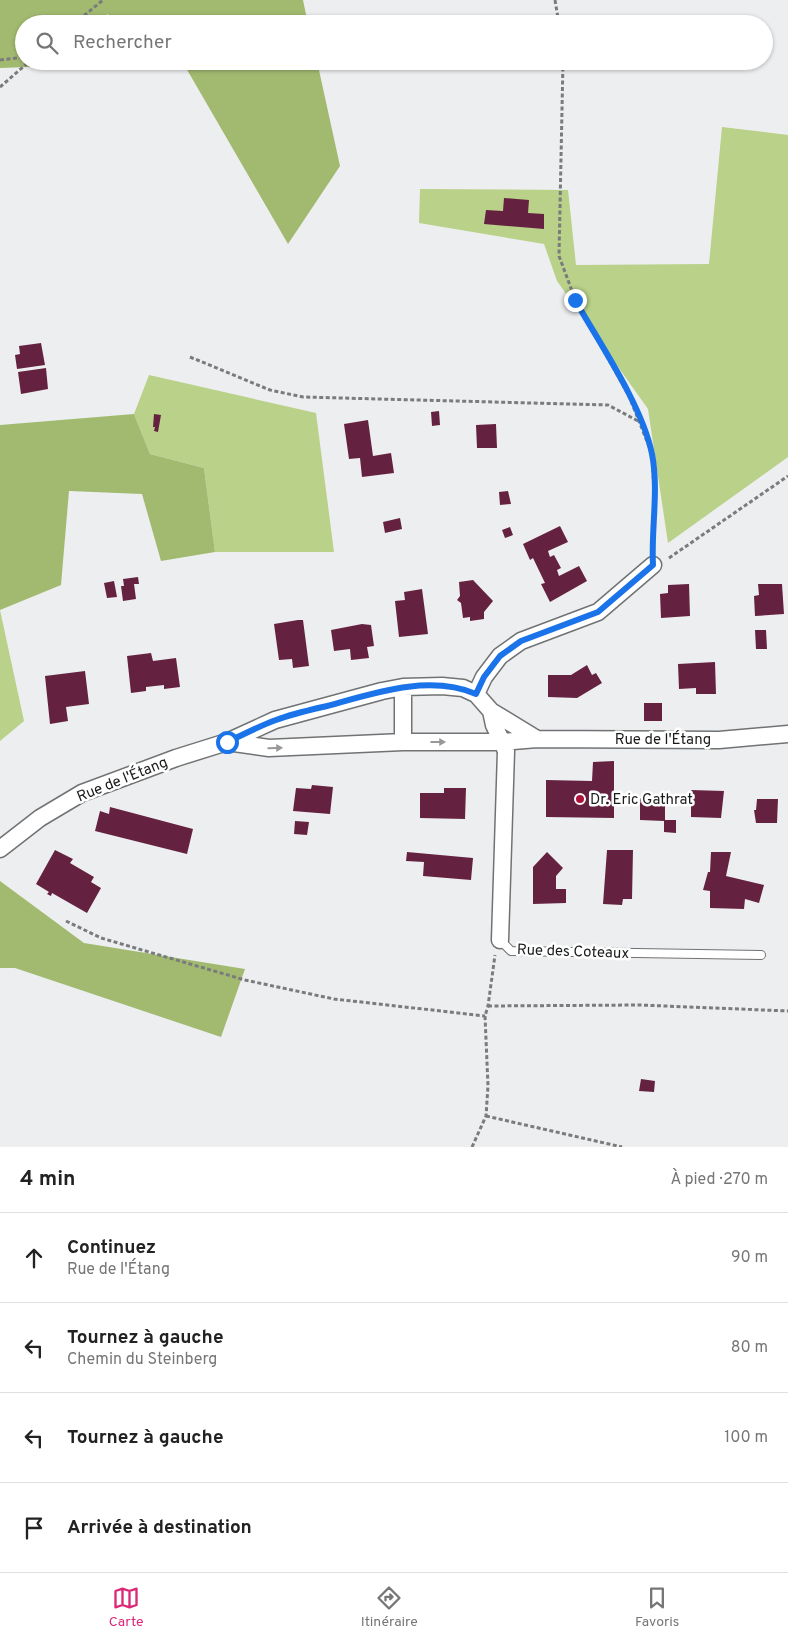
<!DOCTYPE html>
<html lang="fr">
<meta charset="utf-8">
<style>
body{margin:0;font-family:Overpass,sans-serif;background:#f6f6f6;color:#222}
.stop{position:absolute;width:15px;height:15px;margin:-11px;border:4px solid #1a73e8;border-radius:50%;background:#fff}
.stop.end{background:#1a73e8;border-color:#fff;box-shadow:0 1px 5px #0008}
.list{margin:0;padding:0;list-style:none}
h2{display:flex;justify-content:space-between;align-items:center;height:65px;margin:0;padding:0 20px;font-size:21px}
h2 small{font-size:16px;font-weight:400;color:#767676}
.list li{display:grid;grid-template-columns:32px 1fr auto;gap:15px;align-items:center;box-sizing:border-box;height:90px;padding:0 20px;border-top:1px solid #e0e0e0}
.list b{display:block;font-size:19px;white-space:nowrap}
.list p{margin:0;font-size:16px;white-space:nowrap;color:#767676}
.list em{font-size:16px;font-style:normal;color:#767676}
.icon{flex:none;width:28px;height:28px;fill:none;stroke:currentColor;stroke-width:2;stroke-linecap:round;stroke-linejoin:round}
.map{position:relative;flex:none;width:788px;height:1147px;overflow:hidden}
.search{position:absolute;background:#fff;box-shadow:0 1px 4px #0004;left:15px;right:15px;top:15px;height:55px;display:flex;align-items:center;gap:12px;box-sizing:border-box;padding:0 18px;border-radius:28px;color:#767676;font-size:19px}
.sheet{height:425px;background:#fff}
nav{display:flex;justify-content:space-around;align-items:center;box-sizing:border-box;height:70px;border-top:1px solid #e0e0e0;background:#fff;font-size:14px;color:#767676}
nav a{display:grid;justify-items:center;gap:2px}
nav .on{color:#db2777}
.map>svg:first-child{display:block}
.green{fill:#b9d188}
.forest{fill:#a2ba70}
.building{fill:#652240}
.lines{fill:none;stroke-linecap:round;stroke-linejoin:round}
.lane-casing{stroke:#717273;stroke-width:10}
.street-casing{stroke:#717273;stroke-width:19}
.path{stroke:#7a7b7c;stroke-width:3;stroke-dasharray:4 2.5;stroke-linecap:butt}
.lane{stroke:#fff;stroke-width:8}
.street{stroke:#fff;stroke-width:16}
.oneway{fill:#989898}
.route{stroke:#1a73e8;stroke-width:6}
.poi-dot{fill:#aa143a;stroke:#fff;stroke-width:2}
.labels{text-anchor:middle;stroke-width:5;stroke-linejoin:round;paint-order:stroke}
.street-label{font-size:15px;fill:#1a1b1b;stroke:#fff}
.poi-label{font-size:15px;fill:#1a1b1b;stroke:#fff;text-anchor:start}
</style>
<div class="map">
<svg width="788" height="1147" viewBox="0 0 788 1147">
<rect width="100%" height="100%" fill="#edeef0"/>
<path class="green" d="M722 127 788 135V457L668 543 648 409 557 281 544 244 419 223 420 189 568 190 576 265 709 264Z
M149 375 316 413 334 552H215L204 468 150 454 134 414Z
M0 610 24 721 0 741Z"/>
<path class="forest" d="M0 0H303L308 24H124L107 14 103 24H24V61H87L86 65 0 68Z
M182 61H317L340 166 288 244Z
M134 414 150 454 204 468 215 552 161 561 142 494 69 491 61 585 0 610V425Z
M0 881 84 943 245 969 221 1037 15 968H0Z"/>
<path class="building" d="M504 198 529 200 528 213 544 214V229L484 224 486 210 503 211Z
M41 343 45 365 17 369 15 355 20 354 19 346Z
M46 368 48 389 21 394 18 372Z
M439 411 440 425 432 426 431 412Z
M154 414 161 415 158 432 154 431 155 427H153Z
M368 420 373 456 391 453 394 473 362 477 360 458 349 459 344 424Z
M496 424 497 448H477L476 425Z
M508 491 511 504 500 505 499 492Z
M400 518 402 529 385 533 383 522Z
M560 526 568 542 548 551 550 557 554 555 561 568 557 570 559 576 579 566 587 581 550 602 541 584 545 583 533 558 530 560 523 544Z
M510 527 513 535 505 538 502 530Z
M138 577 139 584H134L136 599 123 601 121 586H124L123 579Z
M473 580 493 601 484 612V619L470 621V617L463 618 461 603 457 600 460 596 459 582Z
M114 581 117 597 107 598 104 583Z
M689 584 690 616 661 618 660 594 668 593V585Z
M758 584H782L784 614 755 616 754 596 759 595Z
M422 589 428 634 399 637 395 601 405 600 404 592Z
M298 620H303L309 666 293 668 292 659 279 660 274 624Z
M362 624 371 625 374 646 367 647 369 658 351 660 350 649 334 651 331 630Z
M755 630H766L767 649H756Z
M151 653 153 661 176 658 180 687 164 689V685L146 687V691L131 693 127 656Z
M715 662 716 694H696V688L679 689 678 664Z
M587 665 592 675 596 673 602 683 577 698 548 697V675H571Z
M85 671 89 704 66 707 68 721 50 724 45 676Z
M644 703H662V721H644Z
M614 761V818L546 817V780L592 781 593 762Z
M312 785 333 787 330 814 293 811 296 788 311 789Z
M444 788H466L465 819 420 818V793H444Z
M691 790 724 791 721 818 691 817Z
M643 795H652L651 798 665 799V820H676V833L664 832V821L640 820V798H643Z
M757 799H778L777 823H756L754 810H756Z
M110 807 193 829 187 854 95 831 100 811 109 814Z
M295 821 309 822 307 835 294 834Z
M55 850 73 859 70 863 94 877 91 882 101 888 87 913 52 893 51 896 47 894 49 892 36 884Z
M607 850H633L632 899H623L622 905 603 904Z
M407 852 473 858 471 880 423 876 424 862 406 861Z
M547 852 563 868 556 876V889H566V903L533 904V867Z
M711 852H731L726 876 764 885 759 903 745 899 744 909 710 908V891L703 890 708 872H710Z
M641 1079 655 1081 654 1092 639 1091Z"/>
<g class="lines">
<defs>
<path id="lane" d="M500 940 511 951 761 955"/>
<path id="street" d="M403 687V742
M476 694 484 677 500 656 521 641 598 612 653 565
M491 711 494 725 506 751 500 940
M227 742 269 748 403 742H502L537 739 719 740 788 734
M0 849 40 818 82 793 176 758 227 742 275 720 382 691 403 687 442 686 463 688 476 694 491 711 537 739"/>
</defs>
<use href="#lane" class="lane-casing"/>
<use href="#street" class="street-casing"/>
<path class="path" d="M555 0 559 24
M74 24 103 0
M0 60 24 57
M563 61 559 256 575 299 629 396 652 454 654 494 652 549
M0 87 30 61
M190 357 270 390 303 397 608 405 640 422
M669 558 788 476
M66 921 101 938 245 980 334 999 485 1016
M488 1006 640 1005 788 1011
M486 1116 622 1147
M472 1147 486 1116 488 1086 485 1016 488 1006 495 955"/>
<use href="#lane" class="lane"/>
<use href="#street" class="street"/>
</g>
<defs><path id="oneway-solid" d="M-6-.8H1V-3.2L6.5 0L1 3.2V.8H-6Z" transform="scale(1.25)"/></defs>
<g class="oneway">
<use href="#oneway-solid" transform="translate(438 742)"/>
<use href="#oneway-solid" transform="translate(275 748) rotate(-1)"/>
</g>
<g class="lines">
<path class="route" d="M227 742C243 735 259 726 276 720 292 714 310 710 327 706 374 693 429 674 476 694L484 677 500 656 521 641 598 612 653 565C651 529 659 490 652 454 642 405 600 344 575 300"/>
</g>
<circle class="poi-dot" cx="580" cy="799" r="5"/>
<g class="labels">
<g class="street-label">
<text x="663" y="744">Rue de l'Étang</text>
<text transform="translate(122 779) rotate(-22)" y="5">Rue de l'Étang</text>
<text transform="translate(573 951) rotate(2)" y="5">Rue des Coteaux</text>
</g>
<g class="poi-label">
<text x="590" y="804">Dr. Eric Gathrat</text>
</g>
</g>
</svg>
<div class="stop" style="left:227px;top:742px"></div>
<div class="stop end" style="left:575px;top:300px"></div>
<div class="search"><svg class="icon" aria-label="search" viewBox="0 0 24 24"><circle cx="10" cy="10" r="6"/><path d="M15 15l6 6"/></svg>Rechercher</div>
</div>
<section class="sheet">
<h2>4 min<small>À pied · 270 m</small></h2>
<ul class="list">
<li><svg class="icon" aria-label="ahead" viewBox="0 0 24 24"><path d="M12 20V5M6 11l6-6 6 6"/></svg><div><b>Continuez</b><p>Rue de l'Étang</p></div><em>90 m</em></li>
<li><svg class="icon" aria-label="left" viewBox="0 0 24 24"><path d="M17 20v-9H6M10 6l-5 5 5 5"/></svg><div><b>Tournez à gauche</b><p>Chemin du Steinberg</p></div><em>80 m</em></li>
<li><svg class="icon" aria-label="left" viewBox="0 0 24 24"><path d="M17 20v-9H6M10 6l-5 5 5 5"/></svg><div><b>Tournez à gauche</b></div><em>100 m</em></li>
<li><svg class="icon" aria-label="arrive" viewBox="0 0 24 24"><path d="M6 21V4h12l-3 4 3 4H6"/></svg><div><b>Arrivée à destination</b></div></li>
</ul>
</section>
<nav>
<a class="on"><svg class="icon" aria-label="map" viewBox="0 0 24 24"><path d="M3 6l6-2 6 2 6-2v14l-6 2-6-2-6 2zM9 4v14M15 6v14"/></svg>Carte</a>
<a><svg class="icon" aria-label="directions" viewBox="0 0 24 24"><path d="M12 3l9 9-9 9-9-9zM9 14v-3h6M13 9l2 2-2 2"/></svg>Itinéraire</a>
<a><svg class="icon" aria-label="saved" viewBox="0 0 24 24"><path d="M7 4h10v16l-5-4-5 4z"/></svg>Favoris</a>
</nav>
